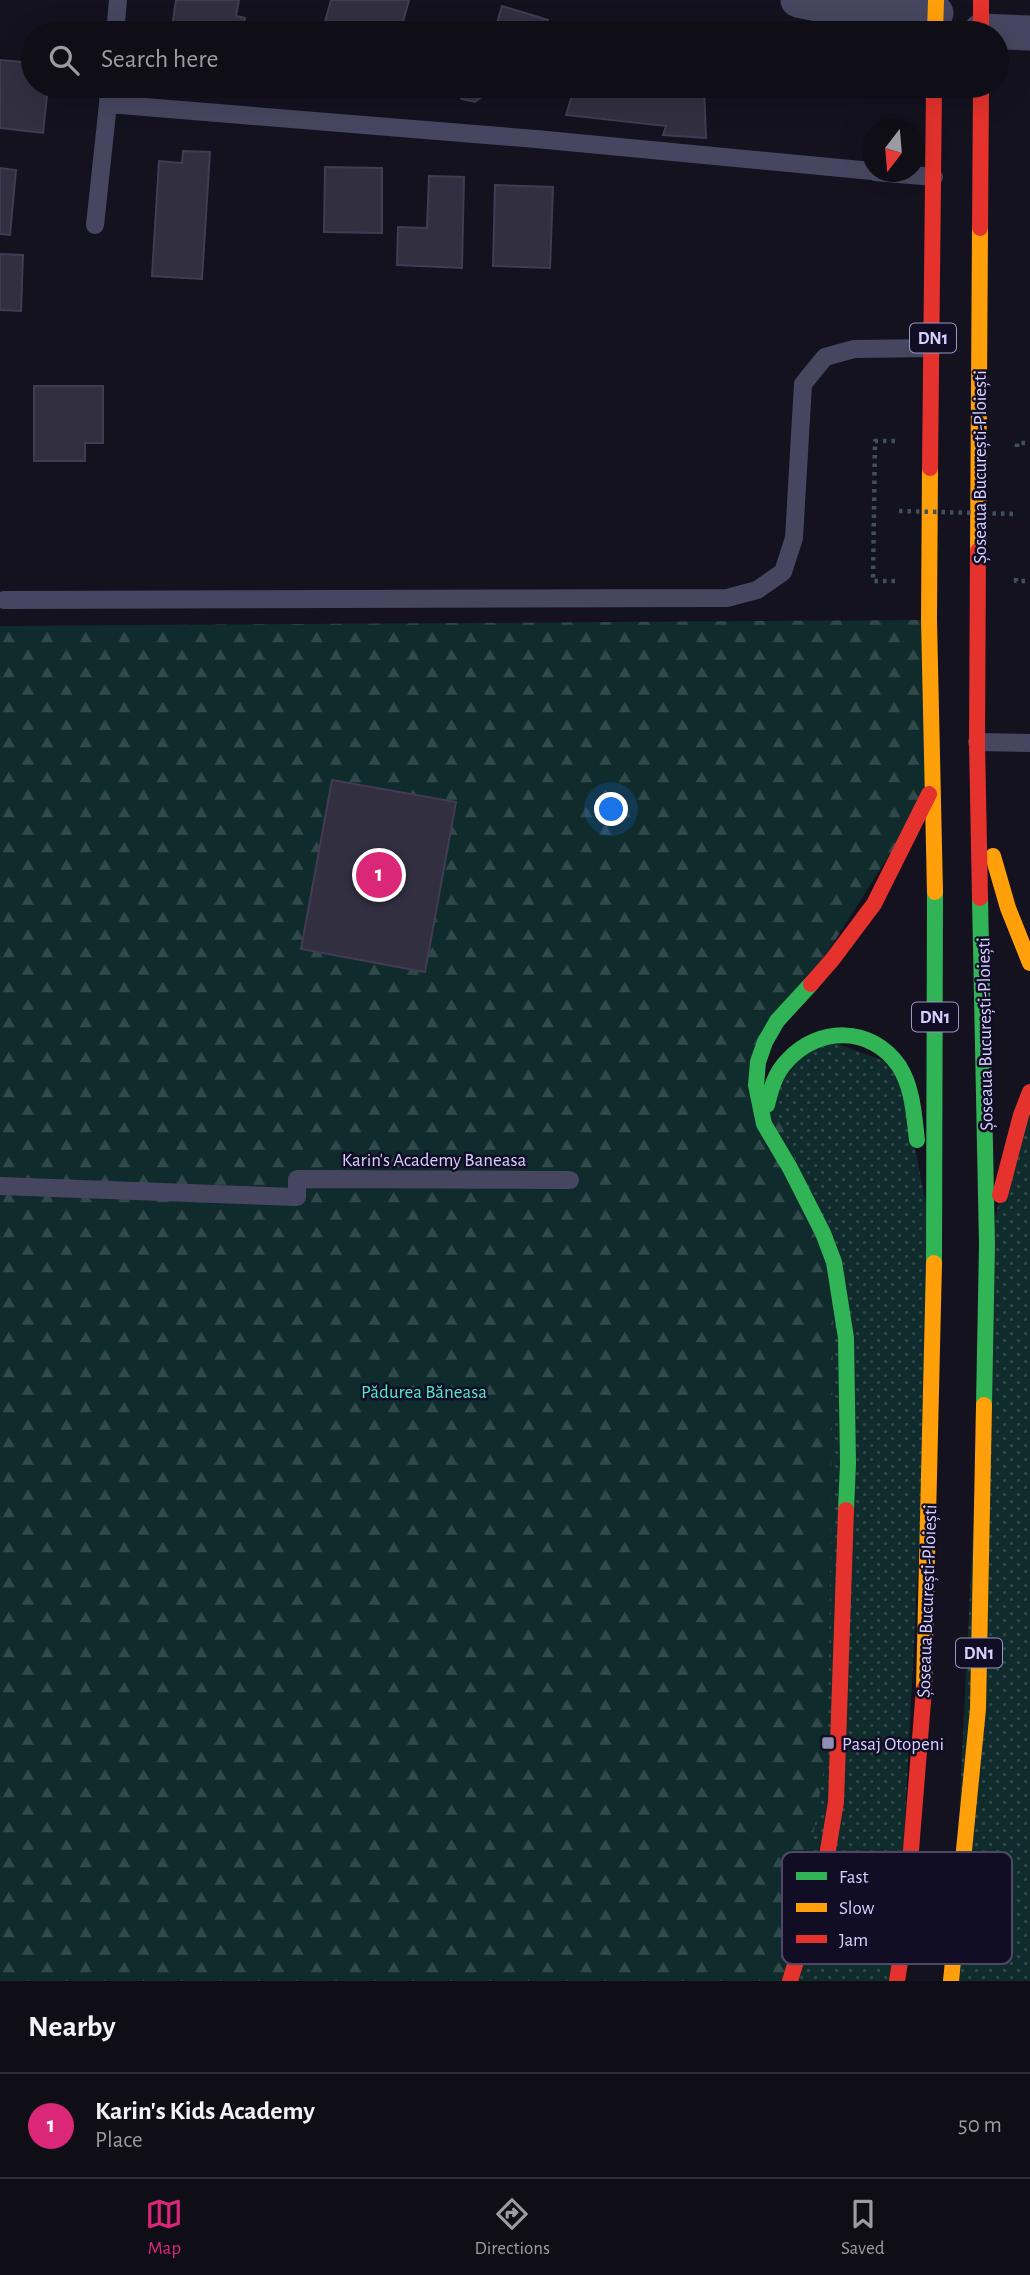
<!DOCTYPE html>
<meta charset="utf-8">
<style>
body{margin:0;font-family:"Alegreya Sans",sans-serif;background:#1d1c24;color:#f1f3f6}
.compass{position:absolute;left:862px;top:119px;width:63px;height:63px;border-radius:50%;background:#0f0e17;box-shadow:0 7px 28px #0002;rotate:196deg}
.you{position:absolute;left:612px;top:810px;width:24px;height:24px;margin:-18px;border:5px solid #fff;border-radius:50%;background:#1a73e8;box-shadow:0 0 0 10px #1a73e833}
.badge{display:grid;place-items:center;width:46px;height:46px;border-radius:50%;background:#db2777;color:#fff;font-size:23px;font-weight:700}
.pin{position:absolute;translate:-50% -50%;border:4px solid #fff;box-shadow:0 2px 7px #0006}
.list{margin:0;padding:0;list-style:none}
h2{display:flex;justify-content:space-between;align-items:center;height:91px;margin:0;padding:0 28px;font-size:30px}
h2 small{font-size:23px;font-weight:400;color:#9b9ca1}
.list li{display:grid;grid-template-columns:46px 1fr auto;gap:21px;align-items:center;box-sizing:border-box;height:105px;padding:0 28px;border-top:2px solid #2f2e36}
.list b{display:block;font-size:26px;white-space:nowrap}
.list p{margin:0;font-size:23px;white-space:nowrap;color:#9b9ca1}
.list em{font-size:23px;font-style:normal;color:#9b9ca1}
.icon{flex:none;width:38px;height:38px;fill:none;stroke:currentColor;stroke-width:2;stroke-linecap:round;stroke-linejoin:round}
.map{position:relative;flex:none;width:1030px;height:1981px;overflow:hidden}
.search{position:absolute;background:#0f0e17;box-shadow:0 7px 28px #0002;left:21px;right:21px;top:21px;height:77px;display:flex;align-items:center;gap:18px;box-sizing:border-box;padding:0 24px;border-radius:38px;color:#9b9ca1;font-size:26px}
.sheet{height:196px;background:#0f0e17}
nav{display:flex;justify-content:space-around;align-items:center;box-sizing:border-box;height:98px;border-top:2px solid #2f2e36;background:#0f0e17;font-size:19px;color:#9b9ca1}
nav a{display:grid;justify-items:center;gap:4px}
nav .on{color:#db2777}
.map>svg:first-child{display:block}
.grass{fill:url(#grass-dots)}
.forest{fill:url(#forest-firs)}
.building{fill:#322f41;stroke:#413c53;stroke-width:2}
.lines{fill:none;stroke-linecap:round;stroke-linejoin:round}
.path{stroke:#424f5f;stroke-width:4.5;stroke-dasharray:3.5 5;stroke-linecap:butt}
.lane{stroke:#474660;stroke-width:18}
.street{stroke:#474660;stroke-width:35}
.fast{stroke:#30b455;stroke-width:16}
.slow{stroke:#ff9f0a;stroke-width:16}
.jam{stroke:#e5322d;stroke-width:16}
.path-bridge{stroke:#424f5f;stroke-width:4.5;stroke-dasharray:3.5 5;stroke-linecap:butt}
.poi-dot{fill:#928eb1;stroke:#110d24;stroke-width:2.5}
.labels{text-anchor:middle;stroke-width:5;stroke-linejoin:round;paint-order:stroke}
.shield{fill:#110d24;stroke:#9b96bd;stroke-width:2}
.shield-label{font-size:18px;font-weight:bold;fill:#d6d0ff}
.street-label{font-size:19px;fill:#d6d0ff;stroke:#110d24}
.park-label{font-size:19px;fill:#53e7c4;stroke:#110d24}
.poi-label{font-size:19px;fill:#d6d0ff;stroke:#110d24;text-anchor:start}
.key{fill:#110d24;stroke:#4c4866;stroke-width:2}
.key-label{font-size:19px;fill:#d6d0ff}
</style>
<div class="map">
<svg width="1030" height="1981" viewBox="0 0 1030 1981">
<defs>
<pattern id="grass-dots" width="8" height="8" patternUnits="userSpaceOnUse" patternTransform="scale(1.75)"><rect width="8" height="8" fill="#102b2c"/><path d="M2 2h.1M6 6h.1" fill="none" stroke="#32494c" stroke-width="1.8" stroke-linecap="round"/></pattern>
<pattern id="forest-firs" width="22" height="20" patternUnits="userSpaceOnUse" patternTransform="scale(1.75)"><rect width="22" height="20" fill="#102b2c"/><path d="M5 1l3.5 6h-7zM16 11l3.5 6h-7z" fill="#32494c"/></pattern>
</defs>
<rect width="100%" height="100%" fill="#14121f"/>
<path class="grass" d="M818 1037 899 1066 934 1245 897 1981H790L767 1099Z
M1030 1092V1981H951L987 1245Z"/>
<path class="forest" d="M929 620 931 789 758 1062 834 1262 828 1742 790 1981H0V626Z"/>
<path class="building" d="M176 0H239L236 16 245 18 242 33H171Z
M331 0H409L400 33H322Z
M502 6 548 20 544 33H494Z
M0 60 33 63V86H48L43 133 0 128Z
M452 86H496L475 102 462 99Z
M575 86H704L706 138 663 135 666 126 566 115Z
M183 151 210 152 202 279 152 276 159 161 182 163Z
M325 167 382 168V233L324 232Z
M0 168 16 170 10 235 0 234Z
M429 176 464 177 462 268 397 265 398 227 427 228Z
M495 185 553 187 550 268 493 266Z
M0 254 23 255 21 311 0 310Z
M34 386H103V443H85V461H34Z
M332 780 456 802 425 972 301 949Z"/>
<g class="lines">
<path class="path" d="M1017 447V443H1030
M1016 578V581H1030
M895 581H873L875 441H897"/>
<path class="lane" d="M115 33 118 0
M109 86 108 104 536 139 872 171
M875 172 934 177
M95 225 108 104
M4 600 727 598 757 590 783 572 794 538 803 384 825 357 854 349 933 348
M977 742 1030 743
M0 1186 297 1197V1179L570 1180"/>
<path class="street" d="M798 0 843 9 936 13
M981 31 1030 33"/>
<path class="fast" d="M980 898 987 1245 984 1405
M811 984 777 1021 765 1042 758 1062 756 1085 764 1124 790 1168 823 1233 834 1262 846 1338 848 1463 846 1510
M767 1105C771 1089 775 1073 787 1061 818 1026 872 1026 899 1066 913 1088 914 1116 917 1140
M934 1263 935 892"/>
<path class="slow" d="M935 33 936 0
M930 468 929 620 935 892
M978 551 980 228
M993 856 1008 908 1030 963
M924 1689 934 1263
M951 1981 978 1709 984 1405"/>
<path class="jam" d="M981 0V33
M980 228 981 86
M930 468 934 86
M978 551 977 742 980 898
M811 984 832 960 874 904 929 794
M1000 1195 1021 1115 1030 1092
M790 1981 826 1862 836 1802 846 1510
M897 1981 904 1937 924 1689"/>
<path class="path-bridge" d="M899 511 1016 514"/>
</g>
<rect class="poi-dot" x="821" y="1736" width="14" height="14" rx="3.5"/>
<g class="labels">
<g class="shield">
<rect x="910" y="323.5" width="46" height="29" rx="5"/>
<rect x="912" y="1002.5" width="46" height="29" rx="5"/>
<rect x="956" y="1638.5" width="46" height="29" rx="5"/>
</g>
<g class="shield-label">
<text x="933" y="344">DN1</text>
<text x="935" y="1023">DN1</text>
<text x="979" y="1659">DN1</text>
</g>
<g class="street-label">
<text transform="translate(979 467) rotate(-90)" y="7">Șoseaua București-Ploiești</text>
<text transform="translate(984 1034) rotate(-91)" y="7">Șoseaua București-Ploiești</text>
<text x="434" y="1166">Karin's Academy Baneasa</text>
<text transform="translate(926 1601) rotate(-88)" y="7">Șoseaua București-Ploiești</text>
</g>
<g class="park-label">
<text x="424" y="1398">Pădurea Băneasa</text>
</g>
<g class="poi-label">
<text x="842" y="1750">Pasaj Otopeni</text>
</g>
</g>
<rect x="782" y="1852" width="230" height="112" rx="10" class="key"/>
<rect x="796" y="1872" width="31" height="8" fill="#30b455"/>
<rect x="796" y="1903" width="31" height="9" fill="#ff9f0a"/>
<rect x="796" y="1935" width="31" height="8" fill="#e5322d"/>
<g class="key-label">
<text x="839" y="1883">Fast</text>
<text x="839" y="1914">Slow</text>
<text x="839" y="1946">Jam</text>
</g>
</svg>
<svg class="compass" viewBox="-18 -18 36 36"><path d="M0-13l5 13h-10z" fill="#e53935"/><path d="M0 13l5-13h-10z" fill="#9b9ca1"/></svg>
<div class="you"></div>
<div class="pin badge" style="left:379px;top:875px">1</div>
<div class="search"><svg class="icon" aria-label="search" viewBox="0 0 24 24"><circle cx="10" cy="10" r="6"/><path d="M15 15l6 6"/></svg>Search here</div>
</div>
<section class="sheet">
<h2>Nearby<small></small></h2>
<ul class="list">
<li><span class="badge">1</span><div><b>Karin's Kids Academy</b><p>Place</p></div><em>50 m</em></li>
</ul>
</section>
<nav>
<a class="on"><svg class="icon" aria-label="map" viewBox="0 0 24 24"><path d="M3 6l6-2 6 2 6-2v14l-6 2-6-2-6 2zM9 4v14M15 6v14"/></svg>Map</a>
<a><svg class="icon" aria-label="directions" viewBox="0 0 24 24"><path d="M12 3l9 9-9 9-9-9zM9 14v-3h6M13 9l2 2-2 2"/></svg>Directions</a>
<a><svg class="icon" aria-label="saved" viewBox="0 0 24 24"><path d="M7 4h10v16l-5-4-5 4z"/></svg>Saved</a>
</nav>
